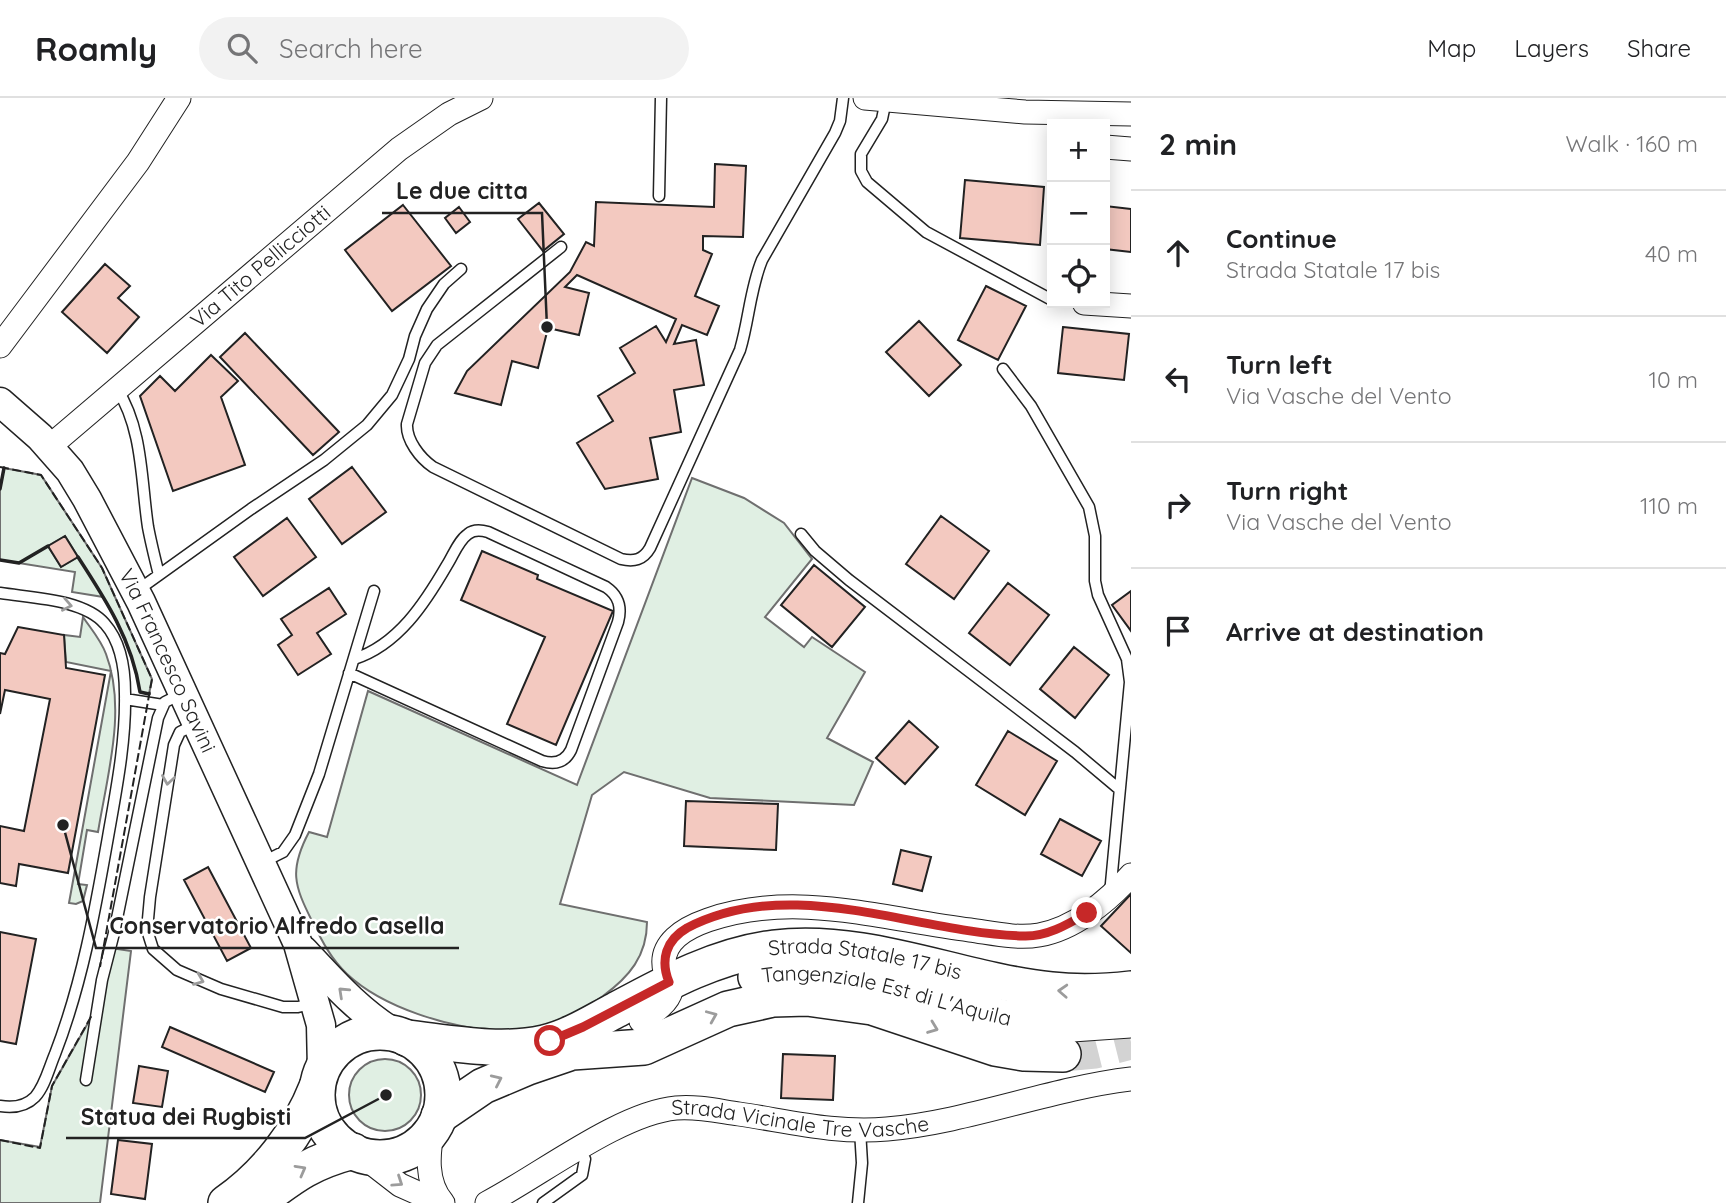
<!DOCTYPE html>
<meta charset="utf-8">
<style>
body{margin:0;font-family:Quicksand,sans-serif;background:#f2f2f2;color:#202124}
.controls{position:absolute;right:21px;top:21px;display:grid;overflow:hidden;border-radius:0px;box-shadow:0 4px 18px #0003}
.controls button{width:63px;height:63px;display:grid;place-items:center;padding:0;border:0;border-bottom:2px solid #e0e0e0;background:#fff;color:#202124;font:35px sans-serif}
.stop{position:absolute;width:21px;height:21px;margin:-16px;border:5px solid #c62828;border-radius:50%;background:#fff}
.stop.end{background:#c62828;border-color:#fff;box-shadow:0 2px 7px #0008}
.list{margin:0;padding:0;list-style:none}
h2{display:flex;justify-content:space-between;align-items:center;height:91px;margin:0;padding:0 28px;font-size:30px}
h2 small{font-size:23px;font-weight:400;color:#757577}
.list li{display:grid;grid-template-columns:46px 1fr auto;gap:21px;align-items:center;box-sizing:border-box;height:126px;padding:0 28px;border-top:2px solid #e0e0e0}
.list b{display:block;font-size:26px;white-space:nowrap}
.list p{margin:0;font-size:23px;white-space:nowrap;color:#757577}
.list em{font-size:23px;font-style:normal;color:#757577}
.icon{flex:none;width:38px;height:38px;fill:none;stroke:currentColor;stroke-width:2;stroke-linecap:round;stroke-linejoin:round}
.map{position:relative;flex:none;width:1131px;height:1105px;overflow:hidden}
header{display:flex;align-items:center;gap:42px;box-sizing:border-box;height:98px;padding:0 35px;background:#fff;border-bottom:2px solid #e0e0e0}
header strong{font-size:33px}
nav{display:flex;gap:38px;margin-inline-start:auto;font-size:24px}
.search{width:490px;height:63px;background:#f2f2f2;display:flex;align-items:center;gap:18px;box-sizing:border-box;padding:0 24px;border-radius:38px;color:#757577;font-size:26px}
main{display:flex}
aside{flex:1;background:#fff}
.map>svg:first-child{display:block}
.green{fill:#e0efe3;stroke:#6f6f6f;stroke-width:2;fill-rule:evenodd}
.building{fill:#f3c9c0;stroke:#222;stroke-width:2}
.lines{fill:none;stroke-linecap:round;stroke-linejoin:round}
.primary-tunnel{stroke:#d3d3d3;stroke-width:35;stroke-dasharray:35 18;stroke-linecap:butt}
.service-casing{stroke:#222;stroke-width:13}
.minor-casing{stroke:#222;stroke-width:25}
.tertiary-casing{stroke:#222;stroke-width:31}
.primary-casing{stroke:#222;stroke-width:38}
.trunk-casing{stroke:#222;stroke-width:39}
.service{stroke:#fff;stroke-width:10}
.minor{stroke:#fff;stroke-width:23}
.tertiary{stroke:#fff;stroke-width:28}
.primary{stroke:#fff;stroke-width:35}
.trunk{stroke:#fff;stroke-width:37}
.fence{stroke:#222;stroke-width:2;stroke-dasharray:9 3.5;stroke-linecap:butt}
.wall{stroke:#222;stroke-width:3.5}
.oneway{stroke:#9c9c9c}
.route{stroke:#c62828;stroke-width:9}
.labels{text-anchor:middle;stroke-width:5;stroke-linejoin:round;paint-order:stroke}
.street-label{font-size:21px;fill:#222;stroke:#fff}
.leader{fill:none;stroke:#222;stroke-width:2.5}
.callout-dot{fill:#222;stroke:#fff;stroke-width:2.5}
.callout-label{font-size:23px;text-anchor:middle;font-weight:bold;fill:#222;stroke:#fff;stroke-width:5;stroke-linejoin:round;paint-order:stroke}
</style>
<header>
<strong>Roamly</strong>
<div class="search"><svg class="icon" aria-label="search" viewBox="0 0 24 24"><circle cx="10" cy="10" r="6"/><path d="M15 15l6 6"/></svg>Search here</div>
<nav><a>Map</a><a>Layers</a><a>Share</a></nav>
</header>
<main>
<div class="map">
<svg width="1131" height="1105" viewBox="0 0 1131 1105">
<rect width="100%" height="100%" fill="#fff"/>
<path class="green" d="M4 370 41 377 102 470 152 581 149 596 140 594C134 559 121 530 103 499L72 494 75 474 0 462V391ZM65 438 78 459 61 469 48 448Z
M692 380 744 400 784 425 812 461 765 519 804 549 812 539 865 574 827 640 873 664 854 707 710 700 624 674 592 697 560 806 647 824C647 858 629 879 603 898 585 910 563 925 541 929 529 931 512 934 499 933 450 930 383 910 347 876 331 861 322 843 312 823 294 787 289 772 309 734L327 739 368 593 577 687Z
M83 519C91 531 101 542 106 556 127 611 107 678 98 734L87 732 78 786 87 787 83 803 76 806 69 805 111 573 66 564 64 537 80 539Z
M104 849 131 853 100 1105H0V1042L40 1049 52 988 92 918Z
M349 997a36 36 0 1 1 72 0a36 36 0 1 1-72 0Z"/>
<path class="building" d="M715 66 746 68 743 139 703 138V152L712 156 695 198 719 208 707 237 682 227 674 246 696 242 704 287 674 292 681 334 650 340 658 381 605 391 577 345 613 323 598 298 635 275 620 250 656 228 666 244 676 221 577 177 565 189 589 195 579 237 548 230 538 270 512 263 501 307 455 295 467 273 570 174 586 144 594 148 596 104 714 109Z
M965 82 1044 89 1040 147 960 140Z
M539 105 564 136 543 153 518 121Z
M403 107 451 168 392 213 345 152Z
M1105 108 1131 111V154L1105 151Z
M459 109 470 124 456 135 445 120Z
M105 166 130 188 118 200 139 219 107 255 62 214Z
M986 188 1026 208 998 262 958 242Z
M919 223 961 267 929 298 886 254Z
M1063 229 1129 236 1124 282 1058 275Z
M245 235 339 334 313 357 220 259Z
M211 257 238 283 221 299 245 367 173 393 140 298 160 278 175 293Z
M352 369 386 414 342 446 309 401Z
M941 418 989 453 954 501 906 466Z
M287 420 316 459 263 498 234 459Z
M65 438 78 459 61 469 48 448Z
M482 453 538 477 537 481 613 513 556 647 507 626 545 539 461 502Z
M814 467 865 509 832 549 781 507Z
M1008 485 1049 517 1010 567 969 535Z
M329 490 346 516 317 535 331 556 298 577 278 547 292 537 281 521Z
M1131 493V533L1112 507Z
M18 529 64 537 66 570 105 577 68 775 19 766 16 788 0 785V728L24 733 50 601 5 592 0 616V555L5 556Z
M1074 549 1109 577 1075 620 1040 591Z
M909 623 938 649 905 686 876 660Z
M1008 633 1057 663 1025 717 976 687Z
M686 703 778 706 776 752 684 748Z
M1060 721 1101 743 1082 778 1041 756Z
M901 752 931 759 922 793 893 786Z
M208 769 251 850 227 863 184 782Z
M1131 796V855L1101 828Z
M0 834 36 841 16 946 0 943Z
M170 929 274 974 265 994 162 949Z
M783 956 835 958 833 1002 781 1000Z
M139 968 168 973 162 1009 133 1005Z
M118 1042 152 1046 145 1101 111 1096Z"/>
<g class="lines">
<path class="primary-tunnel" d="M1063 956 1095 953 1131 944"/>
<defs>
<path id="service" d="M886 2 882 21 861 56V73L867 84 926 134 1052 202
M659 98 661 0
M561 149 437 247 425 265 407 326C406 342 420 360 433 369L621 461C634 464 643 462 650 450L740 252C749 222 750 191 762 162L835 35 840 23 843 0
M1003 271 1031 308 1089 409 1095 438V483L1098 497 1127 561 1130 584 1110 796
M117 291C143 331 141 383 148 429 151 445 155 461 159 477
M801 436 815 453 849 482 1075 654 1119 691
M138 492 251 411 324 362 367 327 392 297 409 261 415 238 427 211 444 186 461 171
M0 495C31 500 84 501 105 526 121 544 125 573 125 596 126 644 116 693 108 739 95 813 82 886 55 956 49 970 45 988 35 999 25 1009 12 1010 0 1008
M349 575 542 663C555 667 565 664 571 652L618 524C622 509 619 498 606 489L488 434C481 432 474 431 468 436 458 443 453 458 447 467 425 505 398 547 354 561
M125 601 163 607
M196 626 180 634 174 647 150 799 147 832 153 851 177 872 221 891 283 909H298L315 905
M263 764 283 754 295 737 319 676 374 493
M86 982 102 882 114 835 158 620 165 604 183 595
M543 1105 582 1077 585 1061 579 1051
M858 1105 862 1065 860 1032"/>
<g id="minor">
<path d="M865 0 1025 14 1131 16"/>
<path d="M1105 49 1131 51"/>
<path d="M1084 205 1131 208"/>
<path d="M0 248 138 64 179 0"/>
<path id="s1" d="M49 349 399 51 449 16 481 0"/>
<path d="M641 923C651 916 668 906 671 893 672 886 667 880 665 873 658 845 685 830 708 822 795 792 882 821 970 832 992 835 1017 841 1039 837 1074 831 1108 803 1131 777"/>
<path d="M433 1030C428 1055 425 1084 443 1105"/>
<path d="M360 1056 400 1087 440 1105"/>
<path id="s2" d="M487 1105C539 1078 620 1015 676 1010 697 1008 718 1013 739 1016 787 1023 837 1036 887 1031 969 1024 1048 991 1131 981"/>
</g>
<g id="tertiary">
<path id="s3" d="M0 304 40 339 70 373 87 401 141 504 298 846 321 927 322 972"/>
<path d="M304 853C332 883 360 915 396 936"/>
</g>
<g id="primary">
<path id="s4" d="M756 879C845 864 926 903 1010 921"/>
<circle cx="380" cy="997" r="63"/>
<path id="s5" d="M406 940C451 945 500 955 544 945 570 939 593 924 616 912 666 885 717 857 774 850 869 839 958 882 1051 892 1078 895 1105 894 1131 891"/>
<path d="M439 1018 483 988 528 969 572 954 644 949 728 911 773 901 807 900 872 909 995 950 1024 955 1063 956"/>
<path d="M226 1105C266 1077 299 1035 317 989"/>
<path d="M257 1105C293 1078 308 1065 353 1053"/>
</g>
<path id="trunk" d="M1010 921 1057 926 1131 921"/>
</defs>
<use href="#service" class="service-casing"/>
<use href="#minor" class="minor-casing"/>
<use href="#tertiary" class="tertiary-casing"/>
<use href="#primary" class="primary-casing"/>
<use href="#trunk" class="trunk-casing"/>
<use href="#service" class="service"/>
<use href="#minor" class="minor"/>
<use href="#tertiary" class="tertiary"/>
<use href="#primary" class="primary"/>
<use href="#trunk" class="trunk"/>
<path class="fence" d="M0 369 41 377 102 470 152 581 100 869
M0 1042 40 1050 52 988 92 917"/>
<path class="wall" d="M0 391 4 370
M78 459C106 502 132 542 140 594L149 596
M0 462 19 465 48 448"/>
</g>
<defs><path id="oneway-chevron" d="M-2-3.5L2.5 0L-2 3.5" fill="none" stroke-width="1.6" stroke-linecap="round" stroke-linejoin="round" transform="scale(1.75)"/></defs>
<g class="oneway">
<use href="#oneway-chevron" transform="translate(67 507) rotate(11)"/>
<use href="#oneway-chevron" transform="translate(168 682) rotate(99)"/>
<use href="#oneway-chevron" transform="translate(199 882) rotate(22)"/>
<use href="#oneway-chevron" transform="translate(1063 893) rotate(-177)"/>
<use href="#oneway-chevron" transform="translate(343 894) rotate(-137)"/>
<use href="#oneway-chevron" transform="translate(712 918) rotate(-23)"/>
<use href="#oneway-chevron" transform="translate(933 930) rotate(21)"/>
<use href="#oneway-chevron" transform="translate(497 982) rotate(-25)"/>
<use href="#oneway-chevron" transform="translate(301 1072) rotate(-29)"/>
<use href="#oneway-chevron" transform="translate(398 1084) rotate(34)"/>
</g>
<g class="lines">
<path class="route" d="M550 943 583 929 669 884C660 862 666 842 687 830 793 775 913 835 1023 838 1046 839 1067 827 1087 815"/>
</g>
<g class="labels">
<g class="street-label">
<text dy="7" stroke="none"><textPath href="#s1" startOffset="278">Via Tito Pellicciotti</textPath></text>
<text dy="7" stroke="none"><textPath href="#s3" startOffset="312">Via Francesco Savini</textPath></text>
<text dy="7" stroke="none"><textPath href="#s5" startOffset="481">Strada Statale 17 bis</textPath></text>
<text dy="7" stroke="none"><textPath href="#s4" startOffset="133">Tangenziale Est di L'Aquila</textPath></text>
<text dy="7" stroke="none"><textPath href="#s2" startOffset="338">Strada Vicinale Tre Vasche</textPath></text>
</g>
</g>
<path class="leader" d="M547 229L542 115H382M63 727L96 850H459M386 997L305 1040H66"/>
<g class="callout-dot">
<circle cx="547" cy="229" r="7"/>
<circle cx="63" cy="727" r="7"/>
<circle cx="386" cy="997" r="7"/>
</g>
<g class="callout-label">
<text x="462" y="101">Le due citta</text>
<text x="277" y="836">Conservatorio Alfredo Casella</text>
<text x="186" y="1027">Statua dei Rugbisti</text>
</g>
</svg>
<div class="controls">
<button>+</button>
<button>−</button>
<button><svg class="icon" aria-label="locate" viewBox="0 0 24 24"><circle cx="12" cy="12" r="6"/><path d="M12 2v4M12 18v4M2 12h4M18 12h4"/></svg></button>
</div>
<div class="stop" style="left:550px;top:943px"></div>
<div class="stop end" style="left:1087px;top:815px"></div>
</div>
<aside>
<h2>2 min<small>Walk · 160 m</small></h2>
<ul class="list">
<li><svg class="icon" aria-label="ahead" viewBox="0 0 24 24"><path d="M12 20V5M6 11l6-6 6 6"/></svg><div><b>Continue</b><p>Strada Statale 17 bis</p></div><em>40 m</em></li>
<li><svg class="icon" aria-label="left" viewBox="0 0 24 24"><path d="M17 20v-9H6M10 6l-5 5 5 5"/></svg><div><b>Turn left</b><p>Via Vasche del Vento</p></div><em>10 m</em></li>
<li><svg class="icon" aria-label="right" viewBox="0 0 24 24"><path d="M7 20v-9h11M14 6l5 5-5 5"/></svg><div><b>Turn right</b><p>Via Vasche del Vento</p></div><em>110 m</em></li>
<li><svg class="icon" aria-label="arrive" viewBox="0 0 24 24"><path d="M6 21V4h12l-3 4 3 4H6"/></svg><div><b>Arrive at destination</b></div></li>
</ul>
</aside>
</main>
